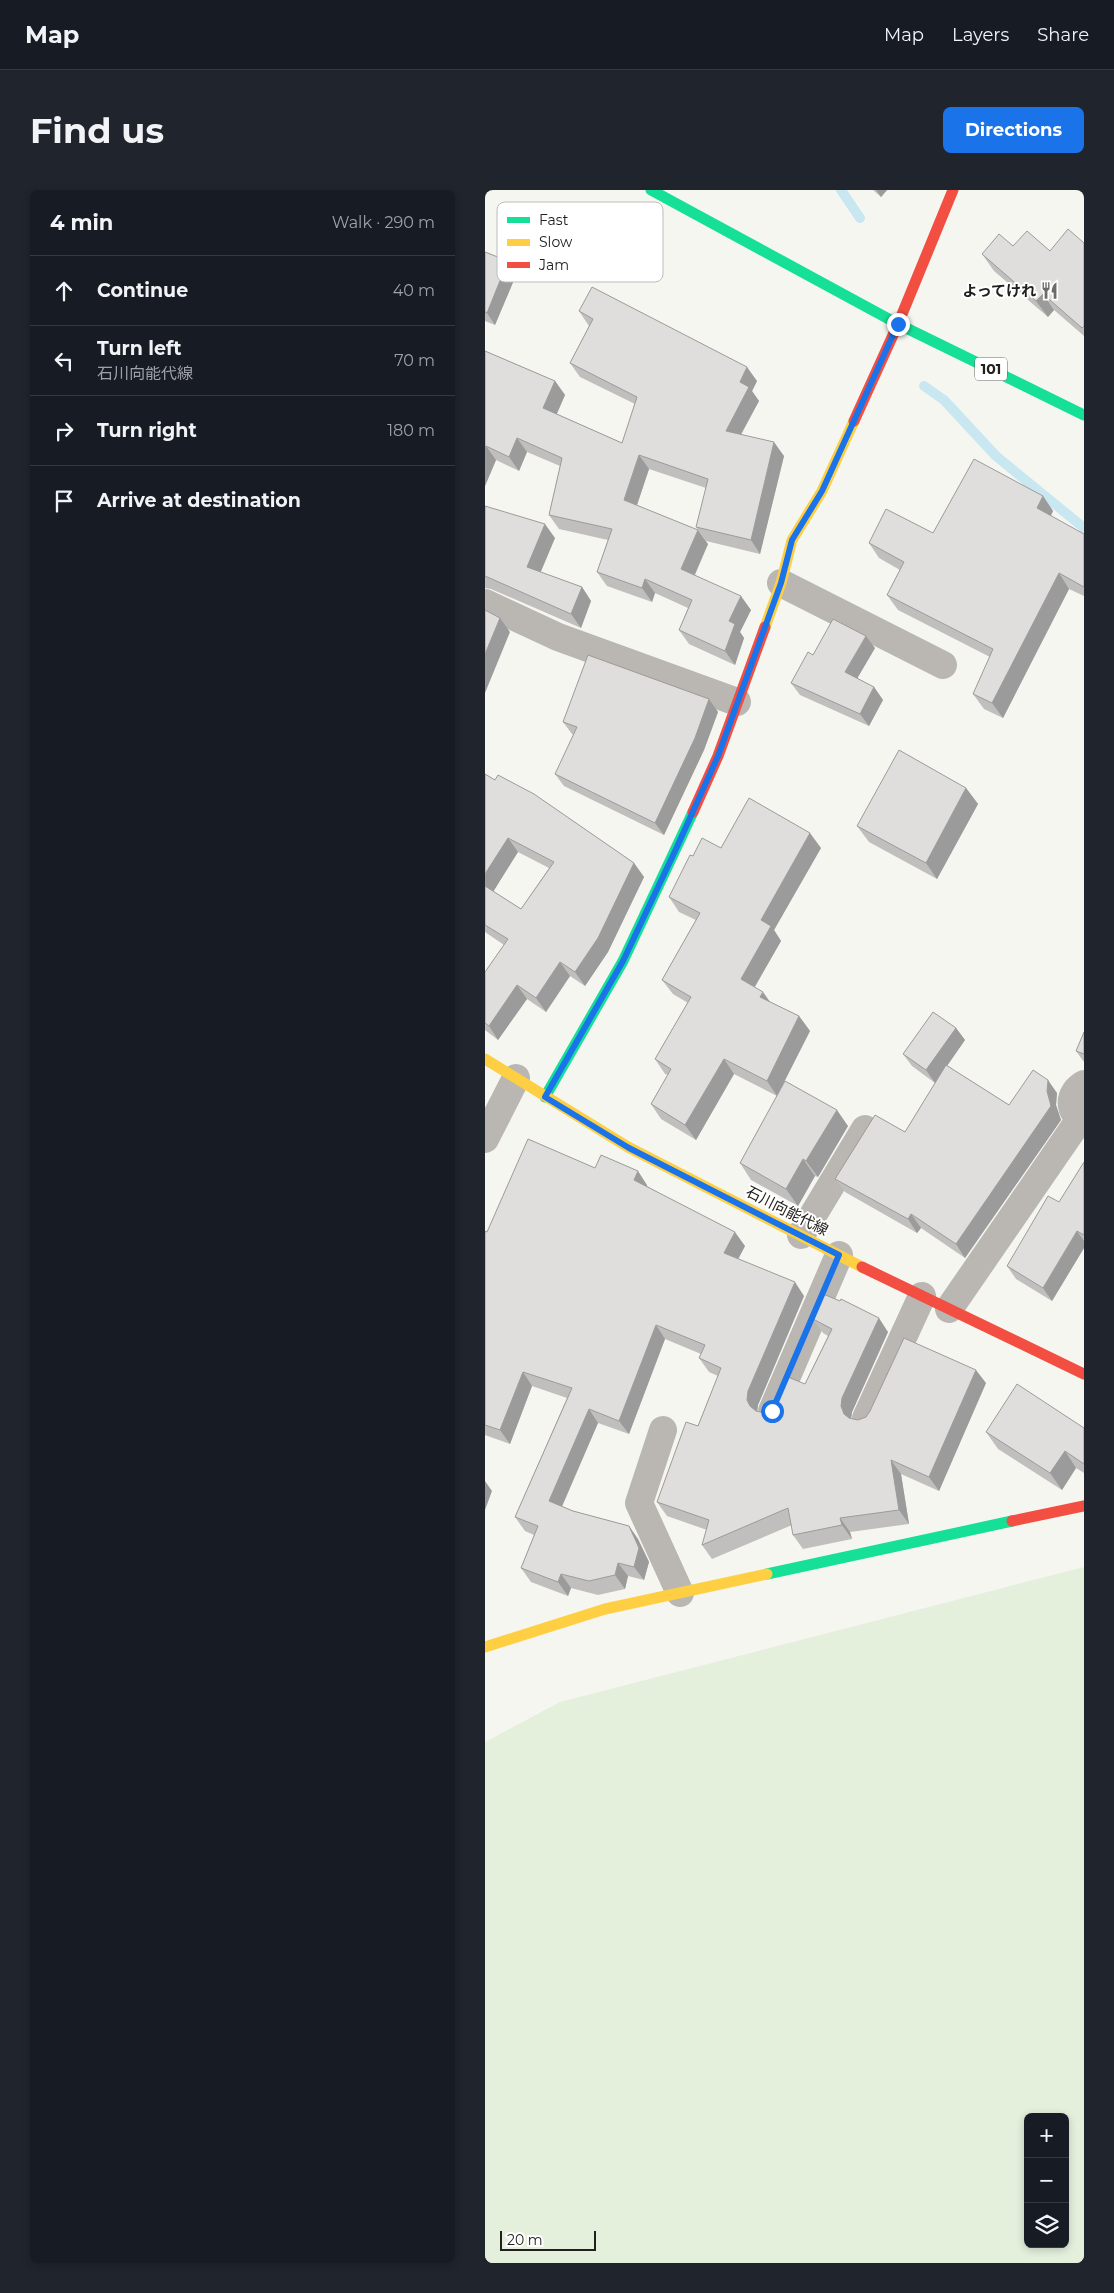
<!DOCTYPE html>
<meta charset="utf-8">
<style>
body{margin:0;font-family:Montserrat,"Noto Sans JP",sans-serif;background:#20242c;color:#f1f3f6}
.controls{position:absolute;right:15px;bottom:15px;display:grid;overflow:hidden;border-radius:8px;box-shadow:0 2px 8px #0003}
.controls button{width:45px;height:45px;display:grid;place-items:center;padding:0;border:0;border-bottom:1px solid #363941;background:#171b24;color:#f1f3f6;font:25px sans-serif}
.scale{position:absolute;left:15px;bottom:12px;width:96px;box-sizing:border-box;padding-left:5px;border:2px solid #21201e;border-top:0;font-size:14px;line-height:18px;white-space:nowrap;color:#21201e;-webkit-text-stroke:4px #fff;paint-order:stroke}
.stop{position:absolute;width:15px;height:15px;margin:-11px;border:4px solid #1a73e8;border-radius:50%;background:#fff}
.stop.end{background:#1a73e8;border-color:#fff;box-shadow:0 1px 5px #0008}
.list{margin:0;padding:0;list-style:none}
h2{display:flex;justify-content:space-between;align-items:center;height:65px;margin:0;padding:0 20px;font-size:21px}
h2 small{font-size:16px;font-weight:400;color:#9ea1a6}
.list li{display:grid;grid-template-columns:32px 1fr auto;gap:15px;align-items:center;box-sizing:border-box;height:70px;padding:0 20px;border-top:1px solid #363941}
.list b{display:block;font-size:19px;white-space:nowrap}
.list p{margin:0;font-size:16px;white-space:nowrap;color:#9ea1a6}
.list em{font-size:16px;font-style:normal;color:#9ea1a6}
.icon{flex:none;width:28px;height:28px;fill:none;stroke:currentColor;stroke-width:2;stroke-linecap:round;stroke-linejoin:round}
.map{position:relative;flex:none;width:599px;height:2073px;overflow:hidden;border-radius:8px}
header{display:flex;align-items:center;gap:30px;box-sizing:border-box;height:70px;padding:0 25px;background:#171b24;border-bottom:1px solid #363941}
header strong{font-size:24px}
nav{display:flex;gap:28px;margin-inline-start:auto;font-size:18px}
.intro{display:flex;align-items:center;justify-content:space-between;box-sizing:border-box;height:120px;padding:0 30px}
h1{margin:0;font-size:35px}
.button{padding:12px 22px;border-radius:8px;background:#1a73e8;color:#fff;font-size:18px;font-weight:700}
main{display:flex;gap:30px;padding:0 30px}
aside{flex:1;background:#171b24;border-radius:8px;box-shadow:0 2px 8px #0003}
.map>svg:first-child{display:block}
.green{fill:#e4efdc;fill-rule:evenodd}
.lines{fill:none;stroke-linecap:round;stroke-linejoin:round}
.stream{stroke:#c9e7f0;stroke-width:10}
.street{stroke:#bab7b2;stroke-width:28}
.fast{stroke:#16e098;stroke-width:11}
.slow{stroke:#ffcf43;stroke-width:11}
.jam{stroke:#f24e42;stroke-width:11}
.wall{fill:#c0bfbe;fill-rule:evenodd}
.shaded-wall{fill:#9c9b9b}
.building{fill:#dfdedd;stroke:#9c9b9b}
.route{stroke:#1a73e8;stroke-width:6}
.labels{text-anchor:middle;stroke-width:4;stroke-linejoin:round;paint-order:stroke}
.shield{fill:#fff;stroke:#646362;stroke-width:1}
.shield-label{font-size:14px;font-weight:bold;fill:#21201e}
.poi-label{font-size:15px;font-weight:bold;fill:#21201e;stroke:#fff;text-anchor:end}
.street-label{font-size:15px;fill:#21201e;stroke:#fff}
.key{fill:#fff;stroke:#bcbcbc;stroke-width:1}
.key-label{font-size:14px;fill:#21201e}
</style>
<header>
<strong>Map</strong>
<nav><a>Map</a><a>Layers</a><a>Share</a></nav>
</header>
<div class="intro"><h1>Find us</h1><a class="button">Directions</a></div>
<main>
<aside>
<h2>4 min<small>Walk · 290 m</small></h2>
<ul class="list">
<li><svg class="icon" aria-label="ahead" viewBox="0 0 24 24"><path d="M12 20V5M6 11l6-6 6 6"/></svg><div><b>Continue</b></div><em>40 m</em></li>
<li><svg class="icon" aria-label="left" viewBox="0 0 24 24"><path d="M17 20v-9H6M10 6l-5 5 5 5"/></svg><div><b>Turn left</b><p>石川向能代線</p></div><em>70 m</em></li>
<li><svg class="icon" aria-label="right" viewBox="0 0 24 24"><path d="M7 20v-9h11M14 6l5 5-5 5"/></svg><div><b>Turn right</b></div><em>180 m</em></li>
<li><svg class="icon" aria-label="arrive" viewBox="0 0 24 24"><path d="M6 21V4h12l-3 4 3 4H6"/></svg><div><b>Arrive at destination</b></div></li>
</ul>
</aside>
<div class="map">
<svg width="599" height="2073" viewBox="0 0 599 2073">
<rect width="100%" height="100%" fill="#f6f6f1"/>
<path class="green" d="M599 1377V2073H0V1552L75 1512ZM543 1927H580V2054H543Z"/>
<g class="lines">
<path class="stream" d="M356 0 375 28
M439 196 459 210 511 266 599 338"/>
<path class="street" d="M296 393 458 475
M0 413 73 447 252 512
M599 894C583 903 582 922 599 931
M0 949 31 888
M316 1045 380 939
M464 1119 595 929
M287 1221 354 1065
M381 1228 437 1106
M178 1240 154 1313 195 1403"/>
<path class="fast" d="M166 0 413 134 599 225
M60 907 138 771 208 622
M282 1384 527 1331"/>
<path class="slow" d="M280 437 296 393 307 350 337 301 369 231
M0 869 143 957 377 1077
M0 1457 120 1419 282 1384"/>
<path class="jam" d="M369 231 413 134 468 0
M208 622 233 566 280 437
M377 1077 599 1184
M527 1331 599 1316"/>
</g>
<path class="wall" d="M388 0H402L396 7Z
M599 53V146L569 120 563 127 509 81 497 64 528 56 565 61Z
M0 62 23 71 32 83 10 135 0 131Z
M94 121 272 191 267 201 274 211 256 245 299 266 275 364 221 351 211 337 221 298 164 279 152 315 223 354 210 385 266 420 255 442 259 448 250 475 204 454 194 440 203 418 170 403 167 412 122 396 112 382 123 350 74 339 64 325 75 276 42 262 34 281 11 270 0 296V161L70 191 80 205 72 224 137 253 150 214 95 187 85 173 104 136Z
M558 306 568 321 566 326 599 344V406L584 399 518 528 499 519 488 504 505 467 413 420 402 405 415 380 394 368 384 353 448 343Z
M0 316 70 348 55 382 97 397 106 411 96 438 6 399 0 398Z
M390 458 372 488 389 497 398 510 384 536 315 505 306 493Z
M224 509 233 522 219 560 179 645 79 596 70 584 89 545 87 544 78 532Z
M0 584 149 673 159 687 123 762 100 796 85 786 61 822 42 809 13 850 0 840V782L19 755 0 742ZM33 662 64 678 36 719 8 701Z
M481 598 493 614 452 689 384 652 372 636Z
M236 658H336L289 740 296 751 270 797 285 812 314 826 325 841 294 902 363 936 333 987 330 986 313 1016 266 990 255 973 292 906 249 884 211 950 176 929 166 914 183 885 180 884 170 869 203 813 188 804 177 790 211 730 194 722 184 707 208 666Z
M471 838 480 850 462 876 524 915 572 903 571 915 576 930 480 1068 436 1038 432 1043 360 1002 350 989 420 942 457 882 450 893 427 876 418 864Z
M599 842V872L591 861Z
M599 972V1058L567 1111 531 1089 522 1076 574 1012Z
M110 978 162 995V996L260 1056 253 1069 319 1106 273 1215 272 1221 280 1223 287 1219 320 1194 343 1146 338 1143 328 1129 403 1142 367 1222 366 1228 373 1230 501 1193 454 1301 416 1284 424 1334 365 1342 367 1349 318 1359 308 1345 307 1335 227 1369 217 1355 222 1340 182 1326 172 1312 213 1236 233 1186 224 1182 214 1168 216 1164 180 1149 144 1244 113 1233 77 1317 88 1321 144 1336 153 1349 164 1372 159 1390 143 1386 140 1399 113 1405 86 1398 83 1406 46 1392 36 1378 49 1345 40 1341 30 1327 82 1208 47 1196 25 1254 0 1245V1041L2 1042Z
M599 1238V1283L591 1278 577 1300 513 1259 501 1242Z"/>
<path class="shaded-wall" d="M391 0H402L396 7Z
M23 71 32 83 10 135 2 123Z
M558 104 569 120 563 127 551 111Z
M262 177 272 191 267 201 274 211 250 255 241 241 255 192Z
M70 191 80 205 68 232 58 218Z
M32 248 42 262 34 281 24 267Z
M289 252 299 266 275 364 266 350Z
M1 256 11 270 0 296V259Z
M154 265 164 279 149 324 139 310Z
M558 306 568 321 562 333 552 318Z
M60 334 70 348 52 391 42 377Z
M213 340 223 354 206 393 196 379Z
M574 383 584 399 518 528 507 513Z
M160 389 170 403 167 412 157 398Z
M97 397 106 411 96 438 86 424Z
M256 406 266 420 255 442 259 448 250 475 240 461 244 431Z
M15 428 25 442 0 503V464Z
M381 446 390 458 369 494 360 482Z
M389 497 398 510 384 536 375 524Z
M224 509 233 522 219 560 179 645 170 633Z
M481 598 493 614 452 689 441 673Z
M325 643 336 658 289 740 296 751 266 803 256 789 276 730Z
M23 648 33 662 5 707 0 700V684Z
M149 673 159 687 123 762 100 796 90 782Z
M75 772 85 786 61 822 51 808Z
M32 795 42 809 13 850 4 836Z
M278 802 288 816 275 807Z
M314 826 325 841 292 906 282 891Z
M471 838 480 850 450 893 441 880Z
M239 869 249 884 211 950 200 935Z
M563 890 572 903 571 915 576 930 480 1068 471 1054 562 901Z
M352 920 363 936 333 987 321 971Z
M318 969 330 986 313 1016 301 999Z
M153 981 162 995 159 1004 149 990Z
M426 1024 436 1038 432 1043 423 1029Z
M592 1041 599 1051V1058L567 1111 558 1098Z
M250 1042 260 1056 249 1077 239 1063Z
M310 1092 319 1106 273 1215 272 1223 265 1216 262 1210 263 1201Z
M394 1128 403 1142 367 1222 366 1230 359 1224 356 1216 357 1208Z
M171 1135 180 1149 144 1244 134 1231Z
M491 1180 501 1193 454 1301 444 1287Z
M38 1182 47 1196 25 1254 15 1240Z
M104 1219 113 1233 73 1325 64 1311Z
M580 1261 591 1278 577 1300 565 1283Z
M406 1270 416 1284 424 1334 414 1320Z
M0 1291 7 1301 0 1320Z
M355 1328 365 1342 367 1349 357 1335Z
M144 1336 153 1349 164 1372 159 1390 149 1377Z
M133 1373 143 1386 140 1399 130 1385Z
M76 1384 86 1398 83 1406 73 1392Z"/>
<path class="building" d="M583 39 599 53V136L597 138 558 104 551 111 497 64 514 44 528 56 542 41 565 61Z
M0 62 23 71 2 123 0 122Z
M107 97 262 177 255 192 264 197 241 241 289 252 266 350 211 337 223 289 154 265 139 310 213 340 196 379 256 406 244 431 250 434 240 461 194 440 207 410 160 389 157 398 112 382 127 339 64 325 77 268 32 248 24 267 1 256 0 259V161L70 191 58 218 137 253 152 207 85 173 108 129 94 121Z
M489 269 558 306 552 318 599 344V397L574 383 507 513 488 504 508 459 402 405 419 372 384 353 401 319 448 343Z
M0 316 60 334 42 377 97 397 86 424 0 386Z
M0 420 15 428 0 464Z
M348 429 381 446 360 482 389 497 375 524 306 493 323 462 328 465Z
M103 465 224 509 210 548 170 633 70 584 92 537 78 532Z
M414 560 481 598 441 673 372 636Z
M0 584 10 590 13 585 49 604 149 673 113 748 90 782 75 772 51 808 32 795 4 836 0 833V782L23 749 0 735V696L36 719 69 672 23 648 0 684Z
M264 608 325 643 276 730 286 736 256 789 278 802 275 807 314 826 282 891 239 869 200 935 166 914 186 879 170 869 206 807 177 790 215 723 184 707 205 665 208 666 217 648 236 658Z
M448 822 471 838 441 880 418 864Z
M599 842V864L591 861Z
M461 875 524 915 548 880 563 890 562 901 566 916 471 1054 426 1024 423 1029 350 989 390 925 420 942Z
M300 891 352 920 321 971 318 969 301 999 255 973Z
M43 949 110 978 116 965 153 981 149 990 250 1042 239 1063 310 1092 263 1201 262 1210 265 1216 271 1221 280 1223 287 1219 303 1187 320 1194 347 1139 328 1129 338 1104 355 1111 356 1109 394 1128 357 1208 356 1216 359 1224 364 1228 373 1230 381 1227 385 1221 419 1148 491 1180 444 1287 406 1270 414 1320 355 1328 357 1335 308 1345 303 1318 217 1355 224 1330 172 1312 201 1232 213 1236 236 1178 214 1168 220 1155 171 1135 134 1231 104 1219 64 1311 88 1321 144 1336 154 1358 149 1377 133 1373 130 1385 104 1391 76 1384 73 1392 36 1378 53 1336 30 1327 87 1198 38 1182 15 1240 0 1235V1041L2 1042Z
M599 972V1045L592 1041 558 1098 522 1076 563 1006 574 1012Z
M532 1194 599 1238V1274L580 1261 565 1283 501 1242Z"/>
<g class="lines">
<path class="route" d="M287 1221 354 1065 144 958 60 907 138 771 191 659 233 566 296 393 307 350 337 301 413 134"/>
</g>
<defs>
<symbol id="restaurant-bare" viewBox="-9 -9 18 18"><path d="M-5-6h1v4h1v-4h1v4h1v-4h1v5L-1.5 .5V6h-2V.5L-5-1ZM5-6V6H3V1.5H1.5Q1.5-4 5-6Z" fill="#6c6b68" stroke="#fff" stroke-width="2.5" paint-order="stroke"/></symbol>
</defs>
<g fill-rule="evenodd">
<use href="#restaurant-bare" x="552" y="88" width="25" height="25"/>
</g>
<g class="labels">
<rect class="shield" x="490" y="167.5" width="32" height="23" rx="4"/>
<g class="shield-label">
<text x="506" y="184">101</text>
</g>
<g class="poi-label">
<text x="551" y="106">よってけれ</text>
</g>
<g class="street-label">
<text transform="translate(302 1021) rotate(27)" y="5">石川向能代線</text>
</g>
</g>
<rect x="12" y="12" width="166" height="80" rx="8" class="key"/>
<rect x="22" y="27" width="23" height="6" fill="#16e098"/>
<rect x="22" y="49" width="23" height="7" fill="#ffcf43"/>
<rect x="22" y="72" width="23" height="6" fill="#f24e42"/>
<g class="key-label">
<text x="54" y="35">Fast</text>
<text x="54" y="57">Slow</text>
<text x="54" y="80">Jam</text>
</g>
</svg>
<div class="controls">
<button>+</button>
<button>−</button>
<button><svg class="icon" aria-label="layers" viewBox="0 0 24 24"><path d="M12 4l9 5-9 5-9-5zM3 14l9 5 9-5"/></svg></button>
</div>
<div class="scale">20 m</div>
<div class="stop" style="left:287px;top:1221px"></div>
<div class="stop end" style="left:413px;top:134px"></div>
</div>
</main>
